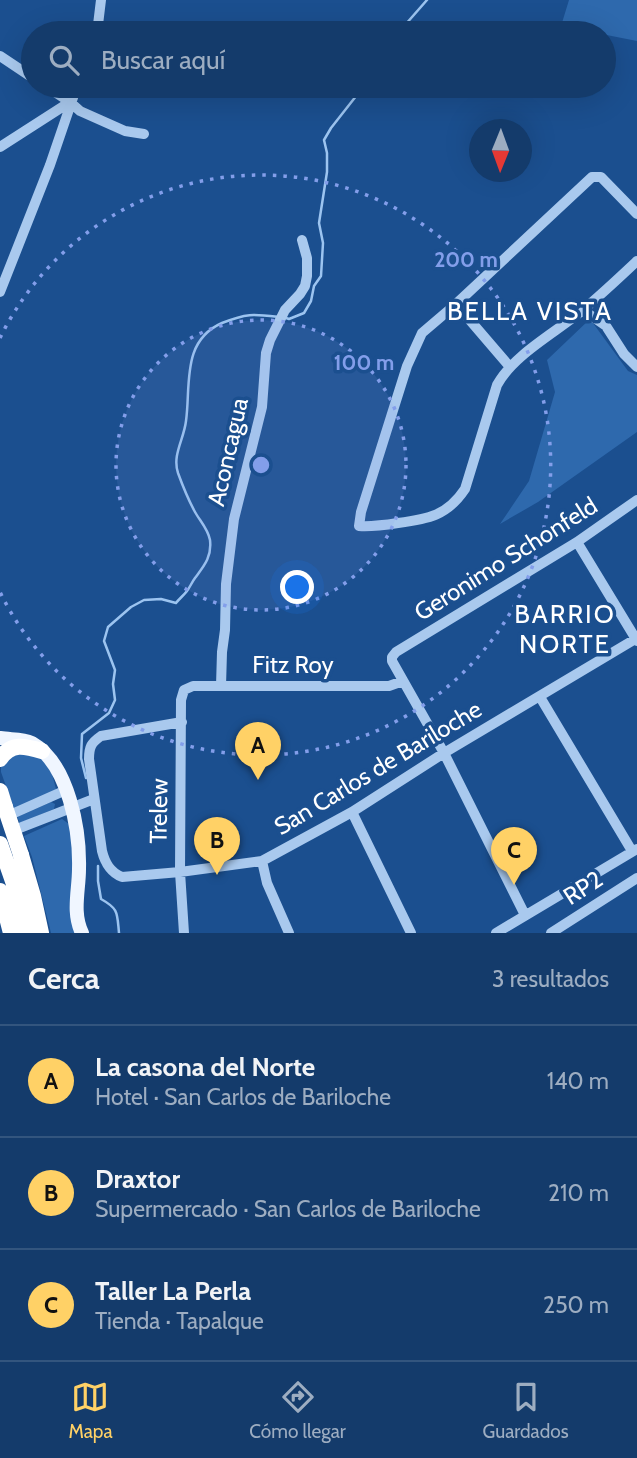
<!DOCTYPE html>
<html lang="es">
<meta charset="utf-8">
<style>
body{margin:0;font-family:Cabin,sans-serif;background:#214673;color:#f1f3f6}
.compass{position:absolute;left:469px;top:119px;width:63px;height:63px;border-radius:50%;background:#143b6b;box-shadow:0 7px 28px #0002;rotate:181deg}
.you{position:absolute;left:298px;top:588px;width:24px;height:24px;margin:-18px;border:5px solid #fff;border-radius:50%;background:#1a73e8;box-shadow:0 0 0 10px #1a73e833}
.badge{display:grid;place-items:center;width:46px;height:46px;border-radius:50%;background:#ffd166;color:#111;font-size:23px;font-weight:700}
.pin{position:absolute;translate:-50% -58px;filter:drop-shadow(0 2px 4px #0008)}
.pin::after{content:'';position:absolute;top:37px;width:24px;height:21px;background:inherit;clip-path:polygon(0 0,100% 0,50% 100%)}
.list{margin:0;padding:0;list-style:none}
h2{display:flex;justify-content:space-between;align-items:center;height:91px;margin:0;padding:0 28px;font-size:30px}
h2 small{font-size:23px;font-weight:400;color:#9dadc1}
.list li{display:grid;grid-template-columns:46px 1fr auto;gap:21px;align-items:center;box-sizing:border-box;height:112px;padding:0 28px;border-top:2px solid #33557e}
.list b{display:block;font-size:26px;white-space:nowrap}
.list p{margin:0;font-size:23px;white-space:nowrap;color:#9dadc1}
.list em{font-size:23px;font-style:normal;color:#9dadc1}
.icon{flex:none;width:38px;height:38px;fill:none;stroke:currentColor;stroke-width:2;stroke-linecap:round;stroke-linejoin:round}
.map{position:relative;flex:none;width:637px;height:933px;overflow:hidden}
.search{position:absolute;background:#143b6b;box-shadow:0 7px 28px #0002;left:21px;right:21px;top:21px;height:77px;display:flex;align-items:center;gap:18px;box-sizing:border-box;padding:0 24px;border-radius:38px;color:#9dadc1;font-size:26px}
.sheet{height:427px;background:#143b6b}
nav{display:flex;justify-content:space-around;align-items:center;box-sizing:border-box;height:98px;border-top:2px solid #33557e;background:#143b6b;font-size:19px;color:#9dadc1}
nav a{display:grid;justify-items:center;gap:4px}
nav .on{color:#ffd166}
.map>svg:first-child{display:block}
.green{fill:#2e69ad}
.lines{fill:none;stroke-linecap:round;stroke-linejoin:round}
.stream{stroke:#9cc4f0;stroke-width:2.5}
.minor{stroke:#a9c9ee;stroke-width:10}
.major{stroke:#f0f6ff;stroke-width:14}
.highway{stroke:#fff;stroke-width:16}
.highway-bridge{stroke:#fff;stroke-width:16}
.ring{fill:none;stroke:#839eea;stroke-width:3.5;stroke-dasharray:3.5 7}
.labels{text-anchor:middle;stroke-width:7;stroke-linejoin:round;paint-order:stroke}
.street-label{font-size:24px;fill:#fff;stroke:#1b4f8f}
.neighbourhood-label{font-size:26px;letter-spacing:2px;fill:#fff;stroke:#1b4f8f}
.centre{fill:#839eea;stroke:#1b4f8f;stroke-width:3.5}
.ring-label{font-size:21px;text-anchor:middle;font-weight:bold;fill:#839eea;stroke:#1b4f8f;stroke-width:7;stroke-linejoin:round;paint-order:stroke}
</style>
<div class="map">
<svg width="637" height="933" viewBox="0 0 637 933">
<rect width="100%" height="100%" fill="#1b4f8f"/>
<path class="green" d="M569 0H637V41L561 26Z
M590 319 628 371 637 375V432L538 502 500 524 529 481 555 392 547 360Z
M10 751 41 756 52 774 56 789 52 792 14 809 1 772V766Z
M51 802 55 804 54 809 20 823 17 817Z
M62 819 69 824 71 828 77 933H51L32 857 24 836Z"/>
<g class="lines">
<path class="stream" d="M398 33 427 0
M286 318 289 319 304 313 311 301 314 286 321 276 323 243 319 223 327 172V153L324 140 331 128 364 86
M86 778 81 758 82 734 109 713 115 700 113 684 115 670 104 641 108 627 131 607 144 600 161 599 176 603C179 599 184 595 187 591 190 587 192 582 195 578 204 566 212 557 210 540 208 529 200 521 195 512 189 501 182 484 178 473 172 455 184 439 186 421 191 385 181 341 222 323 247 313 253 314 279 317
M98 866V881L101 899C119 909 117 913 119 933"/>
<path class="minor" d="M97 33 101 0
M0 56 33 78
M46 86 70 102 80 111 125 131 144 134
M0 147 70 102
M637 214 601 177H592L456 304 422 333 407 366 361 512 359 526C372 527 385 525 398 523 428 519 447 516 465 489L497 385C514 354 557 332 584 309 602 294 620 277 637 261
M0 292 50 165 77 86
M456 304 510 367
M583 310 606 326 624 354 637 367
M577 542 637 641
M221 686 222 652 225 630 226 584 234 519 262 407 266 353 270 340 285 310 300 294 305 286 307 276V258L302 240
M540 697 632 851
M182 722 101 736C91 743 89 747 89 759L102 851C105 863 110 872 122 877L180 872 262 861 352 812 444 753 637 638
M352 812 411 933
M12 814 66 790
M17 829 94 799
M262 861 267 883 289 933
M525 915 444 753 392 661V657L396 652 577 542 637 500
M184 933 180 872 181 700 184 690 193 686H389L403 681
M496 933 637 849
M551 933 637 878"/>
<path class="major" d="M0 738C11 740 21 738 32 743 69 764 80 831 79 869 79 891 72 912 82 933"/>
<path class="highway" d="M0 759C11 742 25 746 42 751
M0 791 5 807
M0 844 14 884 26 933
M21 855 33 896 41 933
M0 891 11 933"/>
<path class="highway-bridge" d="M5 807 21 855"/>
</g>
<circle cx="261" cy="465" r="145" fill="#839eea" fill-opacity=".12"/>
<g class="ring">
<circle cx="261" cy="465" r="145"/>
<path d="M0 338A290 290 0 1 1 0 592"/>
</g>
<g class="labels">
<g class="street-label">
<text transform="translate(228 452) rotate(-77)" y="8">Aconcagua</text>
<text transform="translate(506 559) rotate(-32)" y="8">Geronimo Schonfeld</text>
<text x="293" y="673">Fitz Roy</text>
<text transform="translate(378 768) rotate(-31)" y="8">San Carlos de Bariloche</text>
<text transform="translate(159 811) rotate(-89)" y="8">Trelew</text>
<text transform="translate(583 888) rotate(-33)" y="8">RP2</text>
</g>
<g class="neighbourhood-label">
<text x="530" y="320">BELLA VISTA</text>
<text x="565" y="623">BARRIO<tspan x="565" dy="30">NORTE</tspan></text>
</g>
</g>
<circle cx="261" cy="465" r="10" class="centre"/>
<g class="ring-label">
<text x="466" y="267">200 m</text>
<text x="364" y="370">100 m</text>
</g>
</svg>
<svg class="compass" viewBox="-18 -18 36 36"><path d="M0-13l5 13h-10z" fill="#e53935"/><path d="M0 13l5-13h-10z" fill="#9dadc1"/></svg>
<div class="you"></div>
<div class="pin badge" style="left:258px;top:780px">A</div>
<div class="pin badge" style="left:217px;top:875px">B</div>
<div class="pin badge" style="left:514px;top:885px">C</div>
<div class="search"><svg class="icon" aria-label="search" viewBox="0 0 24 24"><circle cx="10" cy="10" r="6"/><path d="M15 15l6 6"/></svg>Buscar aquí</div>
</div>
<section class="sheet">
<h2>Cerca<small>3 resultados</small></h2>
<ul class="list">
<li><span class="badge">A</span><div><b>La casona del Norte</b><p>Hotel · San Carlos de Bariloche</p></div><em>140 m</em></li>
<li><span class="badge">B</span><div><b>Draxtor</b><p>Supermercado · San Carlos de Bariloche</p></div><em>210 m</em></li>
<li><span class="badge">C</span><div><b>Taller La Perla</b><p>Tienda · Tapalque</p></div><em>250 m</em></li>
</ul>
</section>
<nav>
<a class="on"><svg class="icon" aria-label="map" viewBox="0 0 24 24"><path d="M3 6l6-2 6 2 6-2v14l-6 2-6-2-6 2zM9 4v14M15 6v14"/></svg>Mapa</a>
<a><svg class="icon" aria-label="directions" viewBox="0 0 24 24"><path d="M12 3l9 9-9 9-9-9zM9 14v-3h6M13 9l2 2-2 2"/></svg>Cómo llegar</a>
<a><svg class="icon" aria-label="saved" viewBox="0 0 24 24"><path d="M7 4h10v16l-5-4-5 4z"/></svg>Guardados</a>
</nav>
